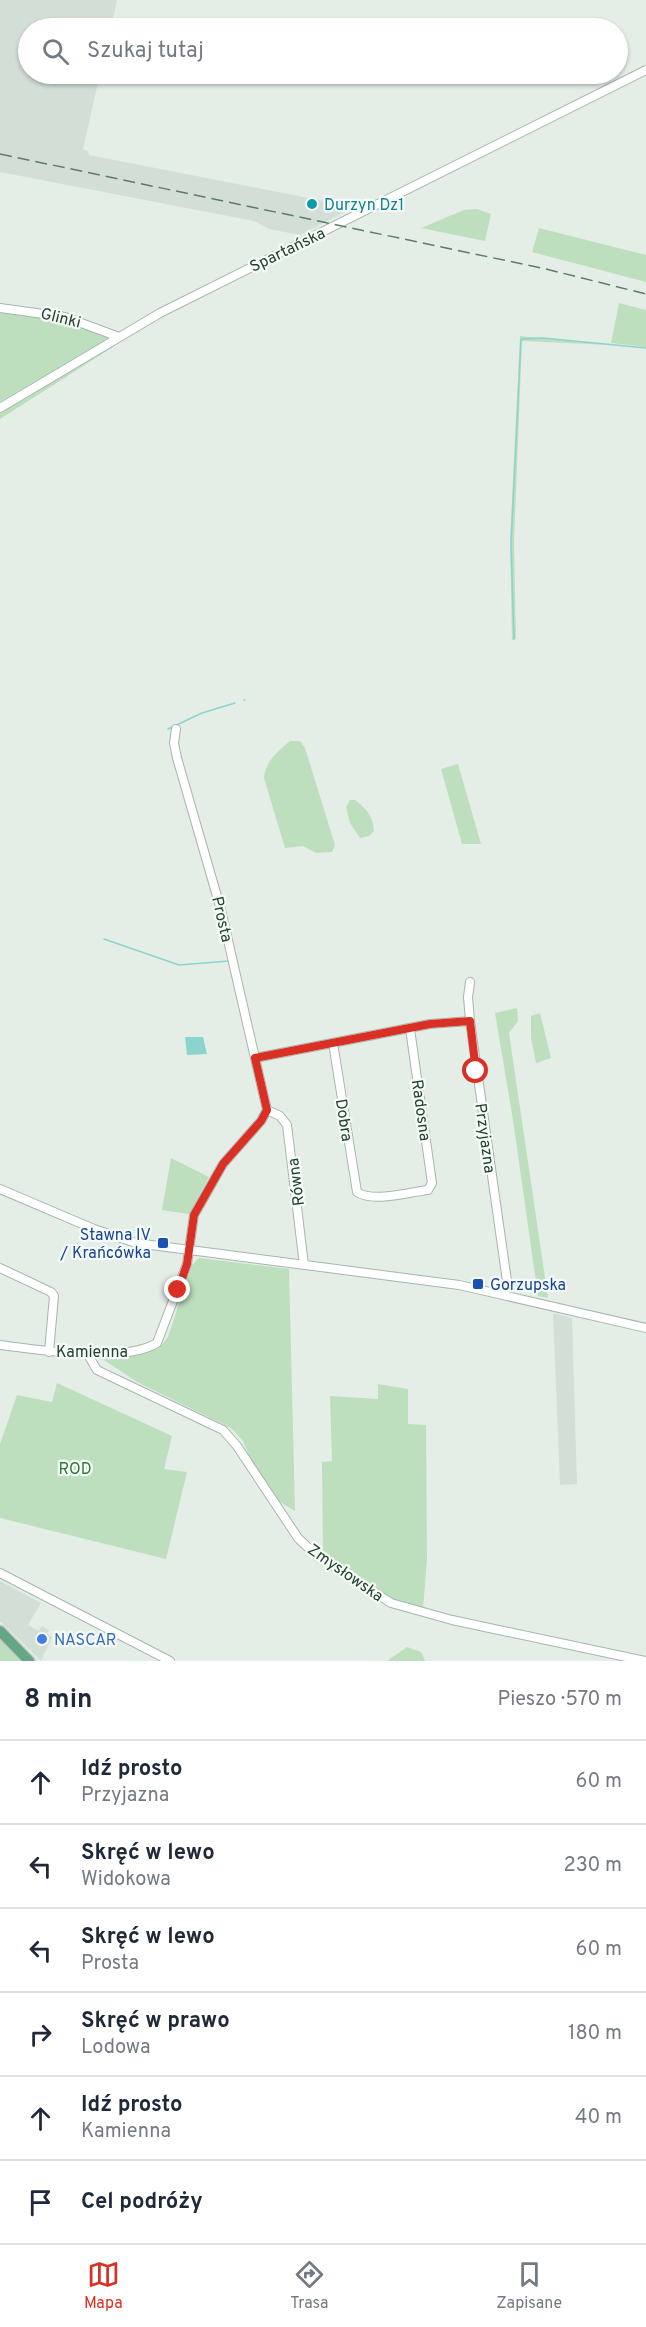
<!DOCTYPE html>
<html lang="pl">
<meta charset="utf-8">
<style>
body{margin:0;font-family:Overpass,sans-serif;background:#f2f2f3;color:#1f2937}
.stop{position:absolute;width:18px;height:18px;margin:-14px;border:4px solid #d93025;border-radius:50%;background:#fff}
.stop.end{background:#d93025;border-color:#fff;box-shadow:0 2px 6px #0008}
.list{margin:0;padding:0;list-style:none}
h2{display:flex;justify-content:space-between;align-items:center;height:78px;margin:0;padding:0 24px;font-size:26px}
h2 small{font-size:20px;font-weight:400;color:#747a83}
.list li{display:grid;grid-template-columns:39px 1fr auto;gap:18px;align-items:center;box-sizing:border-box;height:84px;padding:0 24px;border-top:2px solid #e0e1e3}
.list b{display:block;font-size:22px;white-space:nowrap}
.list p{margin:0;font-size:20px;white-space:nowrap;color:#747a83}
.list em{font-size:20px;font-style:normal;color:#747a83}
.icon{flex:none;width:33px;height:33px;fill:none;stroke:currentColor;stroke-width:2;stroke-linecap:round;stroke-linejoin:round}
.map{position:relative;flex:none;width:646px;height:1661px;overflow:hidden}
.search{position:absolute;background:#fff;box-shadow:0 2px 4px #0004;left:18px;right:18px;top:18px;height:66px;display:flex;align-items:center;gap:15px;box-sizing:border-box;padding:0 21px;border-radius:33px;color:#747a83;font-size:22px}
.sheet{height:582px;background:#fff}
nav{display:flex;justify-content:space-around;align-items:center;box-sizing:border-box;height:84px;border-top:2px solid #e0e1e3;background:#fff;font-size:16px;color:#747a83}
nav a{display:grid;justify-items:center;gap:3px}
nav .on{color:#d93025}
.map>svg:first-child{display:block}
.built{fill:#d2ded6}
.green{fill:#bddfbe}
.water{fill:#8bd4ce}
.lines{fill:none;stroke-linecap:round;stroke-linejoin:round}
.stream{stroke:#8bd4ce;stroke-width:1.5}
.minor-casing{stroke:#a6b6ad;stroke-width:10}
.major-casing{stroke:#c1cac5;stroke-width:13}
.minor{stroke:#fff;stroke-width:8}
.major{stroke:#67a587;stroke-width:10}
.rail{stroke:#5d7c6c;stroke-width:1.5;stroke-dasharray:12 6;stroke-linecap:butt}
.route{stroke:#d93025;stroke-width:8}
.culture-dot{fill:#0f9aa8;stroke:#f5faf6;stroke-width:2}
.transit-dot{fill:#1a4fb4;stroke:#f5faf6;stroke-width:2}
.shop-dot{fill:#3f7fe0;stroke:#f5faf6;stroke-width:2}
.labels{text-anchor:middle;stroke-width:4.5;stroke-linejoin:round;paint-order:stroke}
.culture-label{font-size:16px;fill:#0d838f;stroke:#f5faf6;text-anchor:start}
.street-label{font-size:16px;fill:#234031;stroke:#f5faf6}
.transit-label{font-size:16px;fill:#164399;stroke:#f5faf6;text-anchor:end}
.park-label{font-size:16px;fill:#2b7937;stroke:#f5faf6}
.shop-label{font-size:16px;fill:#366cbe;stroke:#f5faf6;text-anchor:start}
</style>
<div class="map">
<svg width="646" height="1661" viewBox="0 0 646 1661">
<rect width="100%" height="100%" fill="#e4eee7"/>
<path class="built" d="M0 0H117L111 28H28V74H100L83 149 88 151 89 155 329 202 347 211 300 235 269 229 254 221 0 172Z
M553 1313 572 1318 577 1484 560 1485Z
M0 1581 41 1603 28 1625 39 1631 42 1626 49 1630 47 1634 52 1637 41 1661 0 1621Z"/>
<path class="green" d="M477 209 491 214 485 241 421 228 464 210Z
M539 228 646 255V282L532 252Z
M619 303 646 310V347L611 343Z
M0 309 70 320 111 335 110 338 0 402Z
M520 336 610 345 522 341 514 543 516 639 512 640 510 541Z
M108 347H113L0 419V413Z
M290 741H300L305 748 335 845 332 852 316 853 303 846 285 848 264 778C265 762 278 751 290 741Z
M458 764 481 844H462L441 769Z
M350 800H355C366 809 373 815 374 831L369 836 360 838 350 823 346 807Z
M517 1008 518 1021 509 1033 548 1298 538 1296 513 1120 495 1013Z
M540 1013 551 1058 536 1063 531 1038V1016Z
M171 1158 209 1177 189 1214 162 1210Z
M199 1258 289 1269 295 1511 280 1502 256 1472 243 1441 231 1428 137 1382 101 1358 158 1349 168 1337 191 1266Z
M57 1383 172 1436 164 1469 187 1472 166 1559 0 1518V1444L17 1395 52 1402Z
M378 1384 408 1389V1424L426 1425 427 1559 423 1609 392 1600 323 1556 322 1462 332 1461 330 1396 378 1399Z
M0 1638 23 1661H0Z
M407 1647 421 1652 425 1661H387Z"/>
<path class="water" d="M185 1037H203L207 1054 187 1055Z"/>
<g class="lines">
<path class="stream" d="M514 639 511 544 521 339 543 338 646 348
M244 700H245
M168 729 202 713 235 703
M104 939 179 965 229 961"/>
<defs>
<path id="minor" d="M0 308 65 317 119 337
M0 408 160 313 646 70
M176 729 174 743 177 758 221 910 267 1110
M470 982 468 997 470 1021 507 1281 505 1295
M333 1043 357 1192C373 1203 409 1192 428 1190L432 1183 410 1029
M255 1058 430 1024 470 1021
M267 1110 280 1116 287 1125 304 1265
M0 1189 94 1229 136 1243 459 1285 646 1328
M0 1268 51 1292 54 1296 49 1352
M0 1345C38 1350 125 1363 157 1343L187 1264 194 1215 223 1164 261 1121 267 1110
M87 1353 97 1370 223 1430 237 1446 298 1538 317 1556 391 1603 452 1620 645 1661
M0 1573 170 1661"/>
<path id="major" d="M0 1631 29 1661"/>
</defs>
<use href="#minor" class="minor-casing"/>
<use href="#major" class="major-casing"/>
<use href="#minor" class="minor"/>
<use href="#major" class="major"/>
<path class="rail" d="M0 154 546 269 646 294"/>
</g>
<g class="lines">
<path class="route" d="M178 1290 187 1264 194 1215 223 1164 261 1121 267 1110 255 1058 430 1024 470 1021 476 1071"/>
</g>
<circle class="culture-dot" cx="312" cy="204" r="6"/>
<g class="transit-dot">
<rect x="157" y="1237" width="12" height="12" rx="3"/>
<rect x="472" y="1278" width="12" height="12" rx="3"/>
</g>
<circle class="shop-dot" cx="42" cy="1639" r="6"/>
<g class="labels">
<g class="culture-label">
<text x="324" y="210">Durzyn Dz1</text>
</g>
<g class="street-label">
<text transform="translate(287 249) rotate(-26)" y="6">Spartańska</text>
<text transform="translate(61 317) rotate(14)" y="6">Glinki</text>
<text transform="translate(223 919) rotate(77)" y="6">Prosta</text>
<text transform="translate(422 1110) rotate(82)" y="6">Radosna</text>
<text transform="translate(345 1120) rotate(81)" y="6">Dobra</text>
<text transform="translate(486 1138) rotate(82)" y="6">Przyjazna</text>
<text transform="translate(295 1182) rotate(-97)" y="6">Równa</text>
<text x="92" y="1357">Kamienna</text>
<text transform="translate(346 1572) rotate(35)" y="6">Zmysłowska</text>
</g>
<g class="transit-label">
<text x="151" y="1240">Stawna IV<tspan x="151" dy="18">/ Krańcówka</tspan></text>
<text x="490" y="1290" text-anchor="start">Gorzupska</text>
</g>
<g class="park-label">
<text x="75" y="1474">ROD</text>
</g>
<g class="shop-label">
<text x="54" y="1645">NASCAR</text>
</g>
</g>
</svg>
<div class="stop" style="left:476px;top:1071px"></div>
<div class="stop end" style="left:178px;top:1290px"></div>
<div class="search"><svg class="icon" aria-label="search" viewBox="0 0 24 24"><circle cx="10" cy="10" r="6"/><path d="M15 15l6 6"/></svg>Szukaj tutaj</div>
</div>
<section class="sheet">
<h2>8 min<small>Pieszo · 570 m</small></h2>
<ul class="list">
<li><svg class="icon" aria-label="ahead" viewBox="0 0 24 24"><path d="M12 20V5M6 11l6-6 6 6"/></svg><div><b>Idź prosto</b><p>Przyjazna</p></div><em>60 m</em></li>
<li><svg class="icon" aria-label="left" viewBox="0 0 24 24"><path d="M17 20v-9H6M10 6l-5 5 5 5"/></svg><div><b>Skręć w lewo</b><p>Widokowa</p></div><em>230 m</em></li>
<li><svg class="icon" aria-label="left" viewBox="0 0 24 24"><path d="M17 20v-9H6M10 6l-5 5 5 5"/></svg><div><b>Skręć w lewo</b><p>Prosta</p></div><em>60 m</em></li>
<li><svg class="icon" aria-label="right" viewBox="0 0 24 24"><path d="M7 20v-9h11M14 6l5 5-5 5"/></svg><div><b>Skręć w prawo</b><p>Lodowa</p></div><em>180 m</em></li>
<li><svg class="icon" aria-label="ahead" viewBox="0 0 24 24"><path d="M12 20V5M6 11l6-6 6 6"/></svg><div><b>Idź prosto</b><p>Kamienna</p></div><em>40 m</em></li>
<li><svg class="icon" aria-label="arrive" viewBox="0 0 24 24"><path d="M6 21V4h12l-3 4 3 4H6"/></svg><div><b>Cel podróży</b></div></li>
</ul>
</section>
<nav>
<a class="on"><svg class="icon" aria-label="map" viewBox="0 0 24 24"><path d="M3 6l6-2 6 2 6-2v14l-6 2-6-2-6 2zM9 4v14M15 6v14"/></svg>Mapa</a>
<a><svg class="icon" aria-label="directions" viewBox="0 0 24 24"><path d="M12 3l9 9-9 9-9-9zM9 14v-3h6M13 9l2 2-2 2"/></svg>Trasa</a>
<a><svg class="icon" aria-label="saved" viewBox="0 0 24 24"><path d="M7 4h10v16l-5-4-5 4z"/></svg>Zapisane</a>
</nav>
